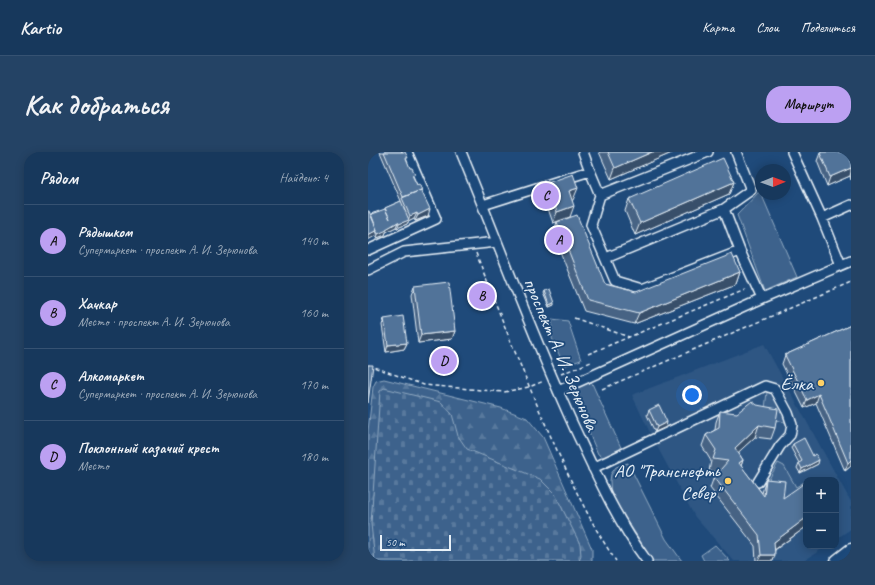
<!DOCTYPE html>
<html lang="ru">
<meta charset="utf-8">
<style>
body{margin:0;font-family:Caveat,sans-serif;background:#244365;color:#f1f3f6}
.controls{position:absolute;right:12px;bottom:12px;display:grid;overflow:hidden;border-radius:8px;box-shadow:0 2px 10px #0003}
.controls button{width:36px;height:36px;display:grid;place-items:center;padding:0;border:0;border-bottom:1px solid #365272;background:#17385c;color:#f1f3f6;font:20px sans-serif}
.compass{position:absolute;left:387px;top:12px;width:36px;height:36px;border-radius:50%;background:#17385c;box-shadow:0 2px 10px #0003;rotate:89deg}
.scale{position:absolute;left:12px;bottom:10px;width:71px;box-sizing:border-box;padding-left:4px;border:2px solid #e8f1f8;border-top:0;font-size:11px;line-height:14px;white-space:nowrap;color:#e8f1f8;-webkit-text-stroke:3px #1f4a7a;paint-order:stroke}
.you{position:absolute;left:324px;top:243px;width:14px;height:14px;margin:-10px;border:3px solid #fff;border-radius:50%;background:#1a73e8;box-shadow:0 0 0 6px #1a73e833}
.badge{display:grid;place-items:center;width:26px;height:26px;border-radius:50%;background:#bca0f2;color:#111;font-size:13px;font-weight:700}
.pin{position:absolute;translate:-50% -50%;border:2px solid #fff;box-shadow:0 1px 4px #0006}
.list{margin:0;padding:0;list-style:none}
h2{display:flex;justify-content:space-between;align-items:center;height:52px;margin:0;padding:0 16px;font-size:17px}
h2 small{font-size:13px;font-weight:400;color:#9eacbb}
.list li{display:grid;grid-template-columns:26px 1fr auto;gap:12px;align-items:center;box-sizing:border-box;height:72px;padding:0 16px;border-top:1px solid #365272}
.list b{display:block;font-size:15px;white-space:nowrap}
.list p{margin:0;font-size:13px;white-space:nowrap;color:#9eacbb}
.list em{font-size:13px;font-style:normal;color:#9eacbb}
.map{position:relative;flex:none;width:483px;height:409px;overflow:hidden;border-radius:16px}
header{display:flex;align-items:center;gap:24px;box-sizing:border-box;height:56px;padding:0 20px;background:#17385c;border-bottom:1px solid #365272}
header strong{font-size:19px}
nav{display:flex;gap:22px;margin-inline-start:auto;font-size:14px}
.intro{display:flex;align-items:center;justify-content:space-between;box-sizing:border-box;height:96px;padding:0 24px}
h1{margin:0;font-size:28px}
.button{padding:10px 18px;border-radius:16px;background:#bca0f2;color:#111;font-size:14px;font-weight:700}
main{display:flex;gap:24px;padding:0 24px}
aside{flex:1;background:#17385c;border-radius:16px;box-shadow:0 2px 10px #0003}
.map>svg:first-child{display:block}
.built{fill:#2e5683}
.green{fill:#3c628c;stroke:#92aac2}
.forest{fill:url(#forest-firs);stroke:#92aac2}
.cemetery{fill:url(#cemetery-stones);stroke:#92aac2}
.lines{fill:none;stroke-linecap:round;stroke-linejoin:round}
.minor-casing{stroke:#e8f1f8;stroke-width:12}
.major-casing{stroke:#e8f1f8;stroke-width:15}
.path{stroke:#e8f1f8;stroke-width:1.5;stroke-dasharray:4 3;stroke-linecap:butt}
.minor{stroke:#1f4a7a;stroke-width:9}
.major{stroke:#1f4a7a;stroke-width:12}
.wall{fill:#466384;stroke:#e8f1f8}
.shaded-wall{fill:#39506b;stroke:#e8f1f8}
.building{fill:#517399;stroke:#e8f1f8}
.poi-dot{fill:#ffd166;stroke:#1f4a7a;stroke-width:1.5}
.labels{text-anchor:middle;stroke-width:3.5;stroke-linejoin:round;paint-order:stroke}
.street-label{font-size:19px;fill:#e8f1f8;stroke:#1f4a7a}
.poi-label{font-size:19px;fill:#e8f1f8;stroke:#1f4a7a;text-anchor:end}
</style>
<header>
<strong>Kartio</strong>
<nav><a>Карта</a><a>Слои</a><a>Поделиться</a></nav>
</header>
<div class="intro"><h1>Как добраться</h1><a class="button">Маршрут</a></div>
<main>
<aside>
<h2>Рядом<small>Найдено: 4</small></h2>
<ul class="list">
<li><span class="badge">A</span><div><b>Рядышком</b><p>Супермаркет · проспект А. И. Зерюнова</p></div><em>140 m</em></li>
<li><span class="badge">B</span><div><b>Хачкар</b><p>Место · проспект А. И. Зерюнова</p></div><em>160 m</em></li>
<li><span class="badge">C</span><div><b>Алкомаркет</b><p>Супермаркет · проспект А. И. Зерюнова</p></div><em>170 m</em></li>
<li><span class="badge">D</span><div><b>Поклонный казачий крест</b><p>Место</p></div><em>180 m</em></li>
</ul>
</aside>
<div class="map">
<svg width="483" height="409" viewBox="0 0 483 409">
<defs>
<pattern id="forest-firs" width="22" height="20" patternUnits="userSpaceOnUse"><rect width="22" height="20" fill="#3c628c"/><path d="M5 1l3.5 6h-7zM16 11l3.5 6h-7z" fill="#58799d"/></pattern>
<pattern id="cemetery-stones" width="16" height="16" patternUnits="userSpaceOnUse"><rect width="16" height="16" fill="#3c628c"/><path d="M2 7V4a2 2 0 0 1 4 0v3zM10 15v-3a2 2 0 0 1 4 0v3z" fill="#58799d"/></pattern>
</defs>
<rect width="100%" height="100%" fill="#1f4a7a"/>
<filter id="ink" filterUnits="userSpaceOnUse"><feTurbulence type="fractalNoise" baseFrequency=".025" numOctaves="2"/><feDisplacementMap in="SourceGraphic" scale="8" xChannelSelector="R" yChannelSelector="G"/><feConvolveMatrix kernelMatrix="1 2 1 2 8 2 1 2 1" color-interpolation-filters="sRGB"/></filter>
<g filter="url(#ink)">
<path class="built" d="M396 192 483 350V377L468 387V328H438V394H458L436 409H366L327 365 285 287 264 243Z"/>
<path class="green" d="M392 39 429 125 397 139 369 63Z
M184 167 200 169 213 208 196 214 184 186Z
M222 227 255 300 238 307 230 302 204 241V236Z
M399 240 405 242 420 271 396 265Z
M260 311 298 387 314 409H285L243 343 242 329 243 322 248 315Z
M410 311 416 314 428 335 438 329V336L414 351 396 336Z
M347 393 362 409H336L333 403Z"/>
<path class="forest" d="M16 227 133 256 159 266 175 285 224 397V409H0V279L5 235 8 229Z"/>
<path class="cemetery" d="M16 236 73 250 84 262 90 284 99 297 172 327 187 342 212 392 213 404 211 409H7L3 372 12 239Z"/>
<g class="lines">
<defs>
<path id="minor" d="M93 0C131 92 165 186 207 277 228 322 249 369 279 409
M368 0 383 38 356 57 372 99 394 147
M424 0 454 66 473 113
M222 19 232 43 223 73 247 129 274 137 372 99
M232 43 340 0
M115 53 222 19 215 0
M454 66 483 53
M0 98 68 67 39 0
M238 106 356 57
M0 118 36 100 129 90
M190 239 394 147 483 109
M225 316 397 234 407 237 420 261 424 273 422 283 412 294 390 330"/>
<path id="major" d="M469 409 483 398"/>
</defs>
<use href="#minor" class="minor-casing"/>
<use href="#major" class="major-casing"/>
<path class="path" d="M108 101C132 163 156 224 183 285 202 327 222 371 248 409
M206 166 261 185
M220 202 377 137
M0 213 56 233 136 240 161 235 176 229
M193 222 223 210
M234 237 483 130"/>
<use href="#minor" class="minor"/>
<use href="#major" class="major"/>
</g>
<path class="wall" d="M12 0H35L49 33 54 39 60 64 47 69 46 67 40 70 39 72 29 76 28 75 18 80 17 83 9 86 7 83V84L3 62 17 58V56L33 49Z
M231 0H306L243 27Z
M483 0V28L482 24 459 34 449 9 452 1Z
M366 30 361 42 267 83 257 59 261 47Z
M179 31 205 48H204L202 65 185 71 175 42Z
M189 70 237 132 268 140 372 120 368 132 266 172 216 159 185 82Z
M47 134 87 179 84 187 50 191 44 142Z
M176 139 186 153 181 155 175 141Z
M16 167 39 191 36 197 18 200 14 173Z
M483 173V314L477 319 448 251 436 256 414 212 417 203Z
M281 258 298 275 287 280 279 263Z
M352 259 407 276 403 287 387 285 370 300 375 308 373 314 394 341 398 327 415 346 438 375 407 398 405 409H388L387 394 342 336 346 325 350 320 341 319 343 309 334 294 338 283 347 278 348 270Z
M425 292 445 304 450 312 432 321 429 316 431 311 423 296Z"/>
<path class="shaded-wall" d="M284 0H306L243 27 247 16Z
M483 16V20L482 24 459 34 462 25Z
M366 30 361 42 267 83 272 71Z
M210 36 205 48 197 51 201 39Z
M206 54 202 65 185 71 189 60Z
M62 57 60 64 47 69 50 63Z
M49 61 46 67 40 70 39 72 29 76 31 72 40 68 42 64Z
M30 70 28 75 18 80 17 83 9 86 10 82 18 77Z
M9 78 7 84 0 88V83Z
M372 120 368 132 266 172 271 161Z
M186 151V153L181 155V153Z
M87 179 84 187 50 191 53 183Z
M39 191 36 197 18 200 20 193Z
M451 242 448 251 436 256 439 248Z
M299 270 298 275 287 280 289 275Z
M391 273 387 285 363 307 367 296Z
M375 308 371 320V311Z
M451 308 450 312 432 321 434 317Z
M483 308V314L477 319 480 311Z
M438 366V375L402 401 406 390Z
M393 403H407L405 409H390Z"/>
<path class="building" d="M16 0H37L40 6H38L42 16H44L47 22 44 23 49 33 51 32 54 38H53L35 45Z
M240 0H284L247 16Z
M454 0H483V16L462 25 452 1Z
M355 6 366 30 272 71 261 47Z
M205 22 210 36 201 39 206 54 189 60 179 31Z
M53 38 62 57 50 63 49 61 42 64 34 46Z
M33 49 41 68 31 72 30 70 18 77 19 78 10 82 8 78H9L3 62 17 57 22 67 17 56Z
M0 59H1L9 78 0 83Z
M209 63 237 132 268 140 364 102 372 120 271 161 220 148 189 70Z
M81 130 87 179 53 183 47 134Z
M181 137 186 151 181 153 176 139Z
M35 164 39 191 20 193 16 167Z
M483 173V308L480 311 451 242 439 248 417 203Z
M0 213H5L0 251Z
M384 249 389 253 410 257 407 276 391 273 367 296 375 308 371 311 396 344 398 327 417 329 415 346 438 330V366L406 390 407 403H393L391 383 346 325 360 309 345 307 348 298 338 283 351 276 352 259 369 261Z
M291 253 299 270 289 275 281 258Z
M436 286 445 304 448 302 451 308 434 317 431 311 434 309 425 292Z
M444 326 445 328H441Z"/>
</g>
<g class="poi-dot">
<circle cx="453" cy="231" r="4"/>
<circle cx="360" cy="329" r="4"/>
</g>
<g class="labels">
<g class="street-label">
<text transform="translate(194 202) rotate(67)" y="7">проспект А. И. Зерюнова</text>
</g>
<g class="poi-label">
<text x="445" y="238">Ёлка</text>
<text x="352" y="325">АО "Транснефть<tspan x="352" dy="22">Север"</tspan></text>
</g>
</g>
</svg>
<div class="controls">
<button>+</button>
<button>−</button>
</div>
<svg class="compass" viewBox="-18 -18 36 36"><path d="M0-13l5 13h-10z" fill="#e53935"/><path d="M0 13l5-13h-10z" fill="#9eacbb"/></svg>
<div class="scale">50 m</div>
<div class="you"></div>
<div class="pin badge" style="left:191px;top:88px">A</div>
<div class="pin badge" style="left:114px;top:144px">B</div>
<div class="pin badge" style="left:178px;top:44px">C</div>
<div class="pin badge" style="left:76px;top:209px">D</div>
</div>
</main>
